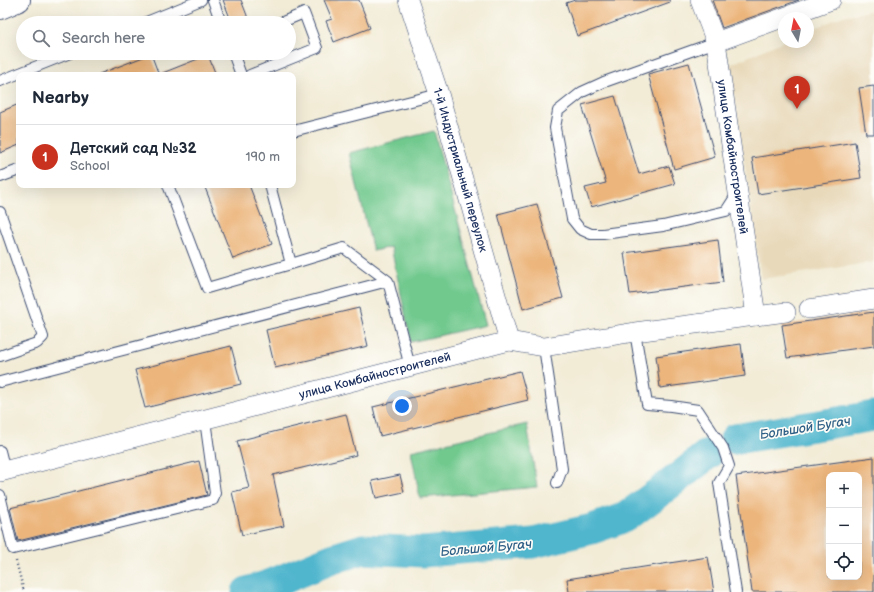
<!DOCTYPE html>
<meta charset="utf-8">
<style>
body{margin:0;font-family:"Balsamiq Sans",sans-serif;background:#f6f6f7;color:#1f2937}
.controls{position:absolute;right:12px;bottom:12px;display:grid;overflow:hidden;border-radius:8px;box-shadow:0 4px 16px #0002}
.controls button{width:36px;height:36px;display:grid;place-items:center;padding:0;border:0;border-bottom:1px solid #e0e1e3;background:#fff;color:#1f2937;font:20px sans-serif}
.compass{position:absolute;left:778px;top:12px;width:36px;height:36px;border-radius:50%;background:#fff;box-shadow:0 4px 16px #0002;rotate:350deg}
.you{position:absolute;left:402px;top:406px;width:14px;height:14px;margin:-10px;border:3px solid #fff;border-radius:50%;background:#1a73e8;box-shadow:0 0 0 6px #1a73e833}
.badge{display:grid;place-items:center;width:26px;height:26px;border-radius:50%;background:#c8321e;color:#fff;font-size:13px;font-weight:700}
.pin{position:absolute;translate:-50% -33px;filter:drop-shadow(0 1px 2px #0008)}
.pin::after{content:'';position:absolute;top:21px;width:14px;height:12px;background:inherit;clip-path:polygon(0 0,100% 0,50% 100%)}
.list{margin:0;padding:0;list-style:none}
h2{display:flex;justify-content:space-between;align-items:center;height:52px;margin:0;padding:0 16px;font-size:17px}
h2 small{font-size:13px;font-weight:400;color:#747a83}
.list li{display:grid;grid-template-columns:26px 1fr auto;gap:12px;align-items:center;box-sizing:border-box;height:64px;padding:0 16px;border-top:1px solid #e0e1e3}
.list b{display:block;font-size:15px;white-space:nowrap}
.list p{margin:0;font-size:13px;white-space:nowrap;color:#747a83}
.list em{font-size:13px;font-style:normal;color:#747a83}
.icon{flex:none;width:22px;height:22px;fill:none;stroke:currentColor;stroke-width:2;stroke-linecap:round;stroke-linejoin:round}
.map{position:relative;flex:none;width:874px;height:592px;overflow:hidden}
.search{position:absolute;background:#fff;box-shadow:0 4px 16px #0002;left:16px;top:16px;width:280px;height:44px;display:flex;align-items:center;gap:10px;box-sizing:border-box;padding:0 14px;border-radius:22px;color:#747a83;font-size:15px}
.panel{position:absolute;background:#fff;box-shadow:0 4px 16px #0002;left:16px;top:72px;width:280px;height:116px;border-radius:8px}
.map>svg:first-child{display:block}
.built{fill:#e8d9ba}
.green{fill:#71c98e;stroke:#467c76}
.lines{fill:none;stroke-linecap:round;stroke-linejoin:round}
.river{stroke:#4fb6cd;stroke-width:31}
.building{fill:#ecb57b;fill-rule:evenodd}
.lane-casing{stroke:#3b4b70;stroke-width:12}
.street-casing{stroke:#3b4b70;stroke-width:20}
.primary-casing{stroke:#3b4b70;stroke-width:24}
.path{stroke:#3b4b70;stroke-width:2.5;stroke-dasharray:1 3;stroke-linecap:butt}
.lane{stroke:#fff;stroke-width:10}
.street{stroke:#fff;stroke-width:19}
.primary{stroke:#fff;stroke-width:22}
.labels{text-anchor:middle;stroke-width:3.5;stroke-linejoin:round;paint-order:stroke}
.street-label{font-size:12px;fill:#1b2f5e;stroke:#fdfcf7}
.water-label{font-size:13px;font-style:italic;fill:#2d5e85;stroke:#fdfcf7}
</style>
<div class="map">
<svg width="874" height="592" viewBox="0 0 874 592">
<rect width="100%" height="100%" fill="#fdfcf7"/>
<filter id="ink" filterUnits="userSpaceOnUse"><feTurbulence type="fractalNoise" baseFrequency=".025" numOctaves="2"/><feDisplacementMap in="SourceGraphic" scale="8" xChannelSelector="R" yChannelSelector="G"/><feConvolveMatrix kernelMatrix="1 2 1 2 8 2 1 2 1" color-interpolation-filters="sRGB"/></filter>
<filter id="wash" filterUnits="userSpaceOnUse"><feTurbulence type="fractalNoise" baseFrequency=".012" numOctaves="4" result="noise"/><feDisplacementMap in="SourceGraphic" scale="16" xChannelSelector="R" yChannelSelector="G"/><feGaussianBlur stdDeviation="0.9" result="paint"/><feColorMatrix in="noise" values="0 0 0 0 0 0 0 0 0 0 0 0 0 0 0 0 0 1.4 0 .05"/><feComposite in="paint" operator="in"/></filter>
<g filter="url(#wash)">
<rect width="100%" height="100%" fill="#f2ecd7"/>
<path class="built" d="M874 10V262L761 279 743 152 729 65 784 41 808 42V31L843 16Z"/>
<path class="green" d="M434 131 486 325 411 342 391 247 373 251 349 153Z
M527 424 537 487 420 498 411 451Z"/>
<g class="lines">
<path class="river" d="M735 439 874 416
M247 592 269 585 332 559 363 549 423 552 533 543 592 529 626 517 683 474 708 454"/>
</g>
<g id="blocks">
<path class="building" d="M223 0H241L248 18 235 23H232Z
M324 0H359L370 28 334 42 326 21 332 19Z
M575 0H670V2L577 36 566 3Z
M712 0H799L722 28Z
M151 54 159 75H99V74Z
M208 55 216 75H160V74Z
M689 63 715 157 674 169 648 74Z
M874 86V134H866L859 88Z
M615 96 639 174 669 166 675 184 591 207 585 188 606 183 582 105Z
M19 104V145L0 153V112Z
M855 142 861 178 758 194 752 158Z
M204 185H249L272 244 233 259Z
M537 204 563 298 523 309 498 214Z
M718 240 723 282 630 294 624 253Z
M359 308 368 346 275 368 266 330Z
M874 312V346L787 358 782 325Z
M741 344 745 376 660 388 656 356Z
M231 346 241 384 145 408 135 370Z
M520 371 528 400 380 436 373 407Z
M346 414 356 455 273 475 284 526 242 535 232 492 249 488 237 441Z
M874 457V592H752L736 476ZM829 475H859V577H829Z
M199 461 207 495 18 541 10 508Z
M400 475 404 492 376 498 372 481Z
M708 557 714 592H569L567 579Z"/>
</g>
</g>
<g filter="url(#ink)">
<use href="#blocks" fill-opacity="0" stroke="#3b4b70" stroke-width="1"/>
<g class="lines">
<defs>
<path id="lane" d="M213 0 221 23
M144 23 201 0
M716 42 604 82 582 92 558 111 555 128 572 219 580 229 591 234H603L663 226 726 211 737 194
M233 53 241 75
M250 75 317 48 304 13 280 23
M0 81 70 53
M293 131 439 94
M0 177 19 170
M168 185 207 288 291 264 270 185
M0 212 43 337 37 343 0 356
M291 264 344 248 388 281
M635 332 647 404 671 406 698 410 723 448 729 466 719 483 736 592
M544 347 562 469 557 483
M0 382 388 281 410 367
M0 451 5 471
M0 495 13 549 213 500 215 493 205 420"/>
<g id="street">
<path id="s1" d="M408 0 439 94 509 341"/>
<path id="s2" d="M700 0 716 42 756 316"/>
<path d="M716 42 831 0"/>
<path d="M809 309 874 299"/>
<path id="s3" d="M0 472 509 341 544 347 635 332 786 312"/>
</g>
<path id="primary" d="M0 8 19 0"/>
</defs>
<use href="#lane" class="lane-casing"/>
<use href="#street" class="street-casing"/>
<use href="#primary" class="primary-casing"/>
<path class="path" d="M16 561 24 592"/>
<use href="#lane" class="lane"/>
<use href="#street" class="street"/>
<use href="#primary" class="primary"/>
</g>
</g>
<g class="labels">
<g class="street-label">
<text dy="4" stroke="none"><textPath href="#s2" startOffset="161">улица Комбайностроителей</textPath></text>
<text dy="4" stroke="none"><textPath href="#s1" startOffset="178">1-й Индустриальный переулок</textPath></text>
<text dy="4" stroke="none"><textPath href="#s3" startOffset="387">улица Комбайностроителей</textPath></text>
</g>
<g class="water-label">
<text transform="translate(805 427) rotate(-9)" y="5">Большой Бугач</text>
<text transform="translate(486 547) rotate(-5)" y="5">Большой Бугач</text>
</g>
</g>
</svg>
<div class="controls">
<button>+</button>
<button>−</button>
<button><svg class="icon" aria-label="locate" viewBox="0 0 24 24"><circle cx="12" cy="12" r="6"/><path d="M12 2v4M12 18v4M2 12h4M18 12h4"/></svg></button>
</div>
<svg class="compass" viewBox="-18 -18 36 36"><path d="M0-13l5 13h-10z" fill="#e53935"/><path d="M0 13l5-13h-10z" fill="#747a83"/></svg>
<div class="you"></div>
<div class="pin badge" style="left:797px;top:109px">1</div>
<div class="search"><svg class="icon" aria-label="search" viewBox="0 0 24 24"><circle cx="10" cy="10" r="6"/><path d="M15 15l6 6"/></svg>Search here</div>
<section class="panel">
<h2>Nearby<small></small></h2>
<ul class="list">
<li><span class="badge">1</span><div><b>Детский сад №32</b><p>School</p></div><em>190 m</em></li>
</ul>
</section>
</div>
